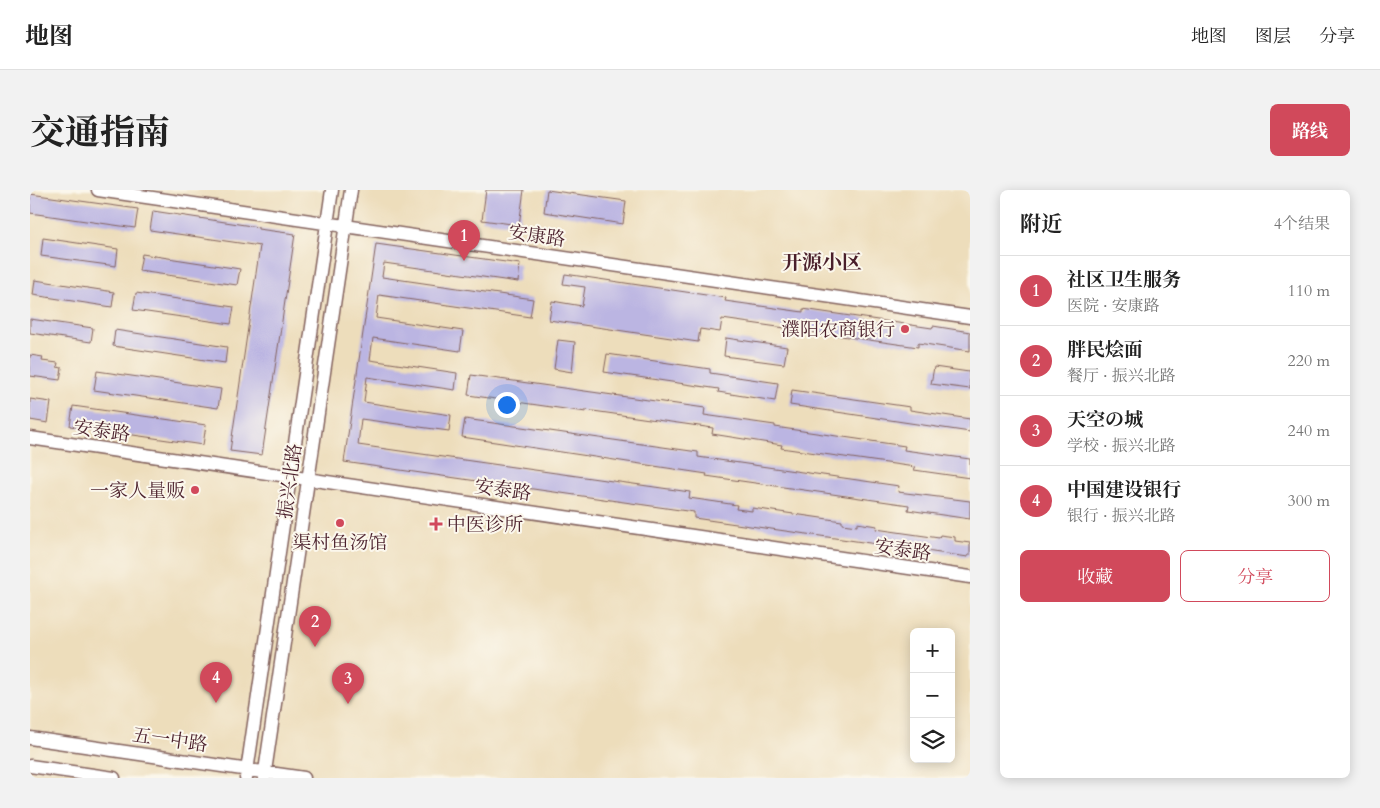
<!DOCTYPE html>
<html lang="zh">
<meta charset="utf-8">
<style>
body{margin:0;font-family:Cardo,"Noto Serif SC","Noto Serif JP",serif;background:#f2f2f2;color:#222}
.controls{position:absolute;right:15px;bottom:15px;display:grid;overflow:hidden;border-radius:8px;box-shadow:0 2px 12px #0003}
.controls button{width:45px;height:45px;display:grid;place-items:center;padding:0;border:0;border-bottom:1px solid #e0e0e0;background:#fff;color:#222;font:25px sans-serif}
.you{position:absolute;left:476px;top:214px;width:18px;height:18px;margin:-12px;border:4px solid #fff;border-radius:50%;background:#1a73e8;box-shadow:0 0 0 8px #1a73e833}
.badge{display:grid;place-items:center;width:32px;height:32px;border-radius:50%;background:#d1495b;color:#fff;font-size:16px;font-weight:700}
.pin{position:absolute;translate:-50% -41px;filter:drop-shadow(0 1px 2px #0008)}
.pin::after{content:'';position:absolute;top:26px;width:18px;height:15px;background:inherit;clip-path:polygon(0 0,100% 0,50% 100%)}
.list{margin:0;padding:0;list-style:none}
h2{display:flex;justify-content:space-between;align-items:center;height:65px;margin:0;padding:0 20px;font-size:21px}
h2 small{font-size:16px;font-weight:400;color:#767676}
.list li{display:grid;grid-template-columns:32px 1fr auto;gap:15px;align-items:center;box-sizing:border-box;height:70px;padding:0 20px;border-top:1px solid #e0e0e0}
.list b{display:block;font-size:19px;white-space:nowrap}
.list p{margin:0;font-size:16px;white-space:nowrap;color:#767676}
.list em{font-size:16px;font-style:normal;color:#767676}
.actions{display:flex;gap:10px;padding:15px 20px}
.actions a{flex:1;padding:11px 0;border:1px solid #d1495b;border-radius:8px;text-align:center;font-size:18px;color:#d1495b}
.actions .main{background:#d1495b;color:#fff}
.icon{flex:none;width:28px;height:28px;fill:none;stroke:currentColor;stroke-width:2;stroke-linecap:round;stroke-linejoin:round}
.map{position:relative;flex:none;width:940px;height:588px;overflow:hidden;border-radius:8px}
header{display:flex;align-items:center;gap:30px;box-sizing:border-box;height:70px;padding:0 25px;background:#fff;border-bottom:1px solid #e0e0e0}
header strong{font-size:24px}
nav{display:flex;gap:28px;margin-inline-start:auto;font-size:18px}
.intro{display:flex;align-items:center;justify-content:space-between;box-sizing:border-box;height:120px;padding:0 30px}
h1{margin:0;font-size:35px}
.button{padding:12px 22px;border-radius:8px;background:#d1495b;color:#fff;font-size:18px;font-weight:700}
main{display:flex;gap:30px;padding:0 30px}
aside{flex:1;background:#fff;border-radius:8px;box-shadow:0 2px 12px #0003}
.map>svg:first-child{display:block}
.building{fill:#bbb5e2}
.lines{fill:none;stroke-linecap:round;stroke-linejoin:round}
.minor-casing{stroke:#83625d;stroke-width:15}
.minor{stroke:#fff;stroke-width:12}
.poi-dot{fill:#d1495b;stroke:#fbf7ec;stroke-width:2}
.labels{text-anchor:middle;stroke-width:4;stroke-linejoin:round;paint-order:stroke}
.street-label{font-size:19px;fill:#4a1f2b;stroke:#fbf7ec}
.poi-label{font-size:19px;fill:#4a1f2b;stroke:#fbf7ec;text-anchor:end}
.neighbourhood-label{font-size:20px;font-weight:bold;fill:#4a1f2b;stroke:#fbf7ec}
</style>
<header>
<strong>地图</strong>
<nav><a>地图</a><a>图层</a><a>分享</a></nav>
</header>
<div class="intro"><h1>交通指南</h1><a class="button">路线</a></div>
<main>
<div class="map">
<svg width="940" height="588" viewBox="0 0 940 588">
<rect width="100%" height="100%" fill="#fbf7ec"/>
<filter id="ink" filterUnits="userSpaceOnUse"><feTurbulence type="fractalNoise" baseFrequency=".02" numOctaves="2"/><feDisplacementMap in="SourceGraphic" scale="10" xChannelSelector="R" yChannelSelector="G"/><feConvolveMatrix kernelMatrix="1 2 1 2 8 2 1 2 1" color-interpolation-filters="sRGB"/></filter>
<filter id="wash" filterUnits="userSpaceOnUse"><feTurbulence type="fractalNoise" baseFrequency=".0096" numOctaves="4" result="noise"/><feDisplacementMap in="SourceGraphic" scale="20" xChannelSelector="R" yChannelSelector="G"/><feGaussianBlur stdDeviation="1.12" result="paint"/><feColorMatrix in="noise" values="0 0 0 0 0 0 0 0 0 0 0 0 0 0 0 0 0 1.4 0 .05"/><feComposite in="paint" operator="in"/></filter>
<g filter="url(#wash)">
<rect width="100%" height="100%" fill="#edddbb"/>
<g id="blocks">
<path class="building" d="M456 0H494L489 35 452 30Z
M517 0 596 11 593 34 514 22Z
M0 4 108 19 105 38 0 23Z
M123 21 228 37V39L265 44 232 265 200 261 230 56 120 40Z
M13 48 88 59 86 76 11 66Z
M346 54 490 74 488 92 354 73 352 87 503 109 500 127 349 105 346 128 433 141 430 161 343 148 340 170 427 183 425 200 337 187 334 212 421 225 419 241 331 229 328 255 660 302 659 308 707 315 706 319 722 321V318L812 331V334L827 336V333L847 336 846 339 909 348 910 345 925 347V351L940 353V365H938V367L664 328V322L314 272Z
M112 64 210 79 207 95 109 81Z
M535 84 696 108 695 111 773 122V119L902 138 903 136 940 142V161L888 153V157L692 129 690 142 670 139 668 152 519 130 522 111 552 116 555 97 533 94Z
M5 90 84 102 82 117 3 105Z
M106 103 204 117 201 134 103 120Z
M0 129 63 138 61 152 0 143Z
M85 140 197 157 195 173 83 156Z
M696 148 757 157 754 174 694 166Z
M528 150 545 152 542 182 524 179Z
M577 164 680 179V183L748 193 745 211 688 202 689 199 574 182Z
M0 165 13 167 12 171 28 173 27 177 32 178 30 190 0 186Z
M904 177 939 182 940 199 901 194Z
M67 181 191 199 188 218 64 200Z
M441 185 675 218 674 225 745 235V237L875 256 874 260 940 269V288L884 280 885 277 751 258 752 255 682 244 683 238 556 220V222L438 205Z
M762 200 880 217V220L940 229V242L760 215Z
M0 209 21 212 18 233 0 230Z
M43 216 176 235 173 255 40 236Z
M435 229 668 262V267L869 296 868 302 940 311V329L878 320 879 315 676 286 677 284 432 247Z"/>
</g>
</g>
<g filter="url(#ink)">
<use href="#blocks" fill-opacity="0" stroke="#83625d" stroke-width="1"/>
<g class="lines">
<defs>
<path id="minor" d="M68 0 940 127
M0 248 940 387
M0 548 274 588
M0 576 84 588
M216 588 302 0
M234 588 321 0"/>
</defs>
<use href="#minor" class="minor-casing"/>
<use href="#minor" class="minor"/>
</g>
</g>
<g class="poi-dot">
<circle cx="875" cy="139" r="5"/>
<circle cx="165" cy="300" r="5"/>
<circle cx="310" cy="333" r="5"/>
<path d="M403.5 326.5h5v5h5v5h-5v5h-5v-5h-5v-5h5z"/>
</g>
<g class="labels">
<g class="street-label">
<text transform="translate(507 45) rotate(8)" y="7">安康路</text>
<text transform="translate(72 240) rotate(8)" y="7">安泰路</text>
<text transform="translate(259 291) rotate(-82)" y="7">振兴北路</text>
<text transform="translate(473 299) rotate(8)" y="7">安泰路</text>
<text transform="translate(873 359) rotate(8)" y="7">安泰路</text>
<text transform="translate(140 549) rotate(8)" y="7">五一中路</text>
</g>
<g class="poi-label">
<text x="865" y="146">濮阳农商银行</text>
<text x="155" y="307">一家人量贩</text>
<text x="417" y="341" text-anchor="start">中医诊所</text>
<text x="310" y="359" text-anchor="middle">渠村鱼汤馆</text>
</g>
<g class="neighbourhood-label">
<text x="792" y="79">开源小区</text>
</g>
</g>
</svg>
<div class="controls">
<button>+</button>
<button>−</button>
<button><svg class="icon" aria-label="layers" viewBox="0 0 24 24"><path d="M12 4l9 5-9 5-9-5zM3 14l9 5 9-5"/></svg></button>
</div>
<div class="you"></div>
<div class="pin badge" style="left:434px;top:71px">1</div>
<div class="pin badge" style="left:285px;top:457px">2</div>
<div class="pin badge" style="left:318px;top:514px">3</div>
<div class="pin badge" style="left:186px;top:513px">4</div>
</div>
<aside>
<h2>附近<small>4个结果</small></h2>
<ul class="list">
<li><span class="badge">1</span><div><b>社区卫生服务</b><p>医院 · 安康路</p></div><em>110 m</em></li>
<li><span class="badge">2</span><div><b>胖民烩面</b><p>餐厅 · 振兴北路</p></div><em>220 m</em></li>
<li><span class="badge">3</span><div><b>天空の城</b><p>学校 · 振兴北路</p></div><em>240 m</em></li>
<li><span class="badge">4</span><div><b>中国建设银行</b><p>银行 · 振兴北路</p></div><em>300 m</em></li>
</ul>
<div class="actions"><a class="main">收藏</a><a>分享</a></div>
</aside>
</main>
